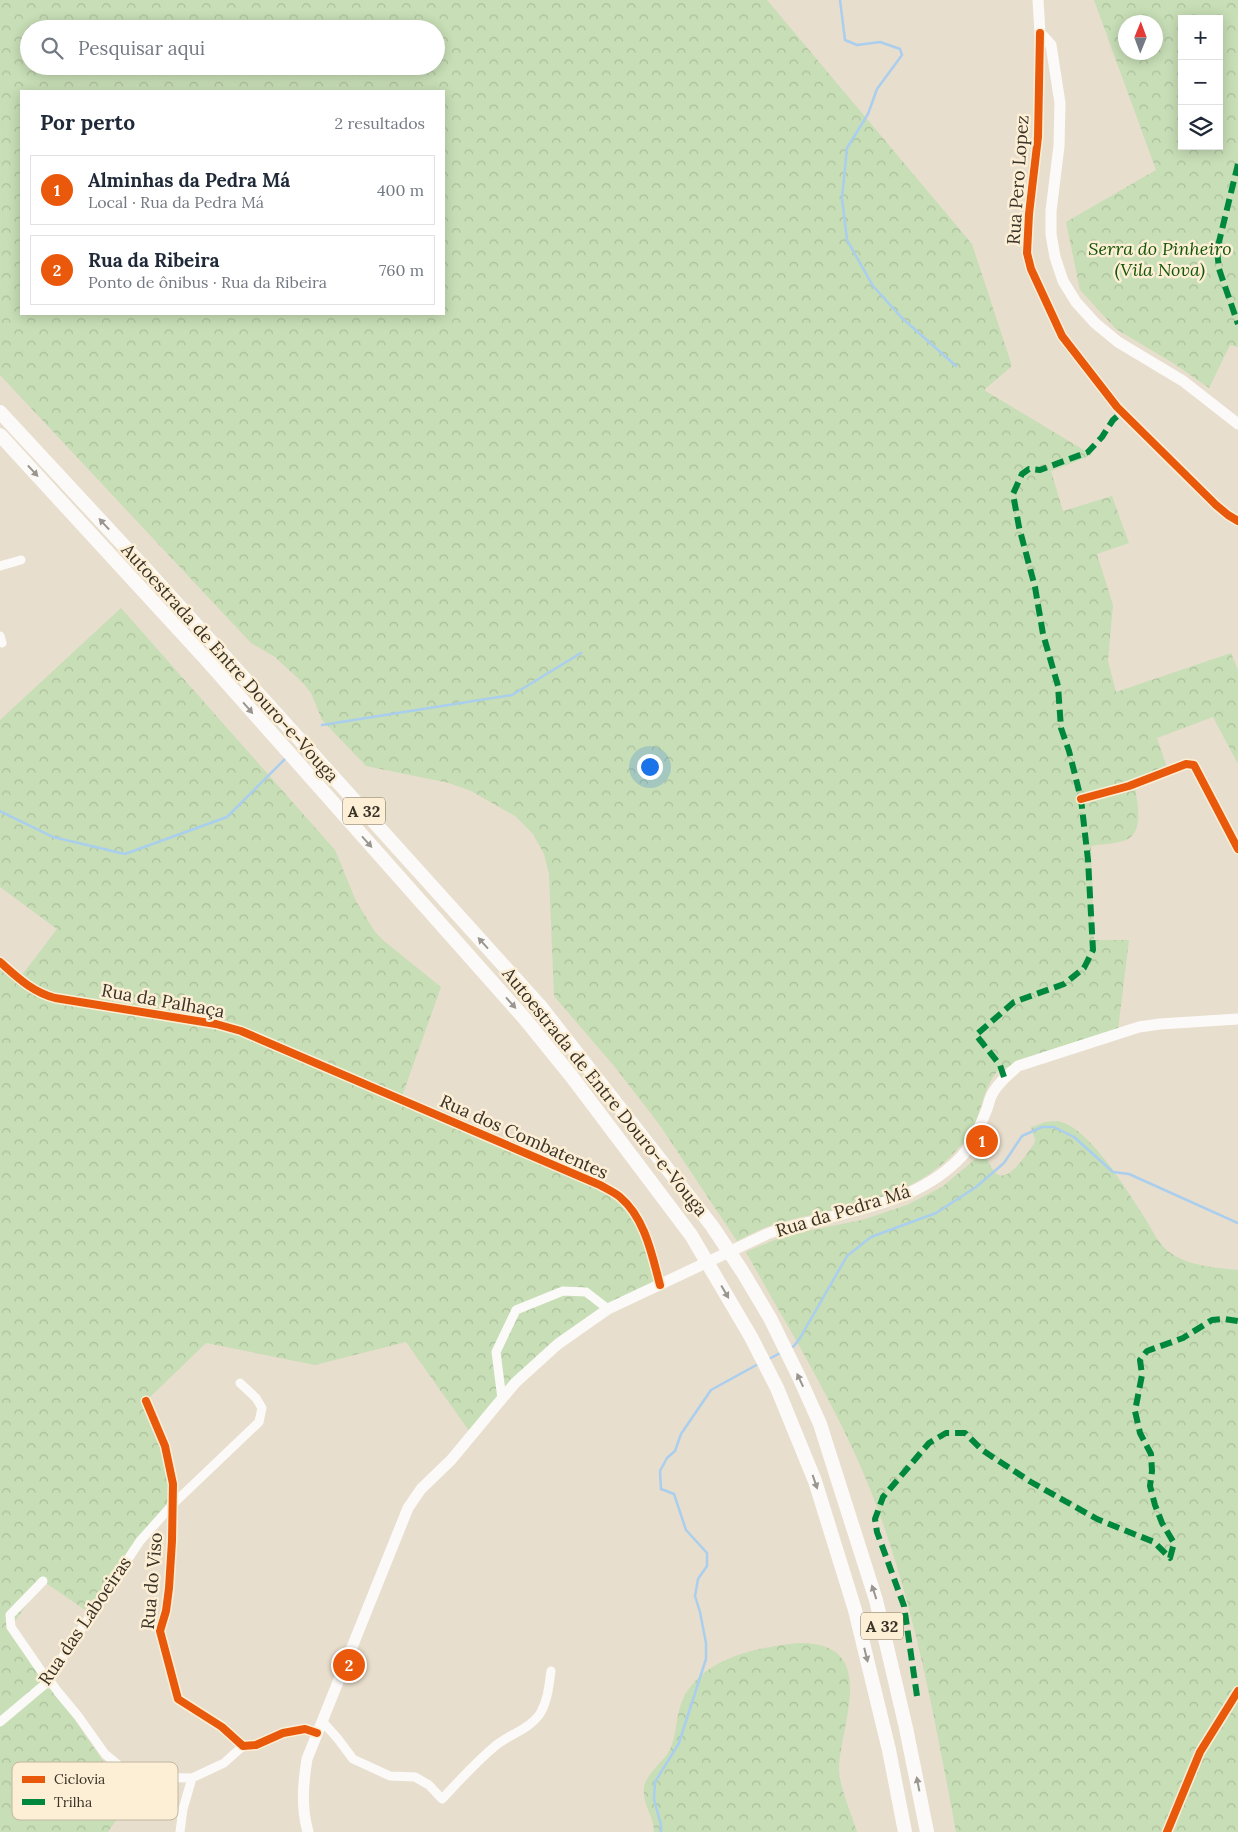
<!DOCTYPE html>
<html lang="pt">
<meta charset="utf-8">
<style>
body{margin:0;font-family:Lora,serif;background:#f2f2f3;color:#1f2937}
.controls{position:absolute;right:15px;top:15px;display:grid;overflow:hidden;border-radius:0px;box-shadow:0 2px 12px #0003}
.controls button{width:45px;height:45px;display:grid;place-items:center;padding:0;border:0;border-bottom:1px solid #e0e1e3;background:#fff;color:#1f2937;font:25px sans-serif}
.compass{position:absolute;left:1118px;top:15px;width:45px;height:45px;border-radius:50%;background:#fff;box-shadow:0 2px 12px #0003;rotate:1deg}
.you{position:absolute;left:649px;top:766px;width:18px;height:18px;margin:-12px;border:4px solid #fff;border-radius:50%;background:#1a73e8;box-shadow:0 0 0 8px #1a73e833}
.badge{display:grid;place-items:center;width:32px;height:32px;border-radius:50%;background:#ea580c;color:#fff;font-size:16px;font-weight:700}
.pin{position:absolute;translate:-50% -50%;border:2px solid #fff;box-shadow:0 1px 5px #0006}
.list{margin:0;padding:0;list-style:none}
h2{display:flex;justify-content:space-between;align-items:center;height:65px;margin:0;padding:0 20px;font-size:21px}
h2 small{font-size:16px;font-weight:400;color:#747a83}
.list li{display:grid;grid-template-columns:32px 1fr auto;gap:15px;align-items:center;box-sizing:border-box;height:70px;margin:0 10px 10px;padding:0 10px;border:1px solid #e0e1e3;border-radius:0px}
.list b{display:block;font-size:19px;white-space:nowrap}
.list p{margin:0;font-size:16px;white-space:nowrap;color:#747a83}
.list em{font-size:16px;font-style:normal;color:#747a83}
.icon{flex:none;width:28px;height:28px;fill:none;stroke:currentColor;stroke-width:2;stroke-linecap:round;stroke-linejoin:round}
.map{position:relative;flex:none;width:1238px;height:1832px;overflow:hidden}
.search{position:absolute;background:#fff;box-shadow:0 2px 12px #0003;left:20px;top:20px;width:425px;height:55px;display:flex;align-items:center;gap:12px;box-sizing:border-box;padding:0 18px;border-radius:28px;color:#747a83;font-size:19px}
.panel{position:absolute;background:#fff;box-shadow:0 2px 12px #0003;left:20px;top:90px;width:425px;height:225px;border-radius:0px}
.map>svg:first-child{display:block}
.forest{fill:url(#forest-crowns);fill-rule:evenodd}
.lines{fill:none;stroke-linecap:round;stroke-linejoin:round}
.stream{stroke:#aaceee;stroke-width:2.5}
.minor{stroke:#fcfaf8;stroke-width:9}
.major{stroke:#fcfaf8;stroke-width:11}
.highway{stroke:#fcfaf8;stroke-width:14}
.quiet{stroke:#00873e;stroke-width:6;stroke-dasharray:12 6;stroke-linecap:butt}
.cycleway-casing{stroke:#fdefd6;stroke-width:11}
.cycleway{stroke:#e8590c;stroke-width:8}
.oneway{fill:#9a968f}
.labels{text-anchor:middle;stroke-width:5;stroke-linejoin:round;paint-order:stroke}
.shield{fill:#fdefd6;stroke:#746b5b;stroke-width:1}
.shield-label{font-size:16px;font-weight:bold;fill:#393226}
.street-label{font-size:18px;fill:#393226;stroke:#fdefd6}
.park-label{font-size:18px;font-style:italic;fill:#145608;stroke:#fdefd6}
.key{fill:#fdefd6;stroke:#c2b6a1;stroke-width:1}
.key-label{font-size:14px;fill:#393226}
</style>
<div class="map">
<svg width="1238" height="1832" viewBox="0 0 1238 1832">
<defs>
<pattern id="forest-crowns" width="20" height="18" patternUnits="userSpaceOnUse" patternTransform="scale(1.25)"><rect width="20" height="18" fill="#c7deb6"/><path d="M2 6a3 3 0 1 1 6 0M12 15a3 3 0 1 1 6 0" fill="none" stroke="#acbf9c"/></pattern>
</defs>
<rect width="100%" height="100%" fill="#e8decd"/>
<path class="forest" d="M0 0H767L972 244 1012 366 984 390 1092 455 1051 471 1063 511 1112 496 1129 543 1097 554 1113 605 1108 661 1116 692 1231 653 1238 670V764L1213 717 1157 738 1167 768 1134 781C1136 796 1146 832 1126 840 1116 844 1102 844 1091 846L1094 940H1129L1118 1030 999 1070C985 1083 982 1108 974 1126 969 1137 960 1147 951 1156 901 1205 835 1206 772 1225 760 1229 748 1235 737 1241L659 1124 615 1067 554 996 549 874 544 854 533 834 515 816 471 791 449 783 366 766 322 720 311 693 303 683 275 657 251 643 0 375ZM29 29H436V66H29ZM21 91H444V314H21Z
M1094 0H1238V347L1230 345 1209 388 1173 363 1116 329 1080 290 1066 222 1156 170ZM1182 19H1219V146H1182ZM1156 22V52H1126V22Z
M121 608 335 850 356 901 375 932 384 941 441 987 400 1102 600 1185 638 1218 660 1285 558 1344 472 1435 406 1342 315 1365 206 1343 146 1401 165 1446 173 1504 140 1541 91 1614 43 1581 11 1627 130 1800 108 1832H0V964L19 979 57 929 0 887V720Z
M1057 1121C1088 1125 1128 1192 1145 1218 1153 1231 1159 1246 1172 1254 1190 1266 1217 1268 1238 1270V1832H956C934 1715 913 1595 868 1484 835 1403 788 1328 746 1252L786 1235 862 1220 907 1205 942 1187 985 1151C987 1157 989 1165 993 1170 1006 1189 1026 1154 1034 1144L1035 1140 1031 1127 1046 1122Z
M798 1643C881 1641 840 1724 839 1769 839 1786 852 1815 857 1832H654C654 1817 642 1803 644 1788 646 1772 665 1762 671 1747 677 1732 676 1714 683 1699 702 1658 758 1647 798 1643Z"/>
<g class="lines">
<path class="stream" d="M840 0 845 40 857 45 880 42 900 49 902 55 877 89 868 114 847 148 842 198 847 240 873 286 902 318 956 366
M322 725 512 695 581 653
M0 811 53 837 125 854 227 817 285 759
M790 1348 794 1346 800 1338 847 1256 871 1237 936 1213 976 1187 1004 1163 1022 1136 1042 1127H1054L1074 1137 1113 1172 1129 1174 1238 1223
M767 1360 782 1352
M661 1832V1825L654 1799 655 1782 679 1743 706 1659V1643L700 1612 695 1596 698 1579 707 1566V1553L686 1530 674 1494 661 1489 660 1471 667 1458 675 1451 681 1434 711 1390 760 1363"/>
<path class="minor" d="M1040 33 1038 137 1029 214 1027 253 1031 269 1062 336 1117 407 1216 505 1228 515 1238 521
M0 566 21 560
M0 636 2 643
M1081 799 1129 786 1186 764 1194 765 1238 849
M0 962C17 977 32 992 55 998L216 1024 241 1031 600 1185C607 1189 614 1192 620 1197 645 1218 652 1255 660 1285
M502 1399 496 1352 516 1310 563 1291 586 1292 608 1309
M146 1401 165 1446 173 1484 172 1541 169 1588 166 1611 160 1631 178 1699 222 1727 243 1746 256 1745 283 1733 305 1729 317 1733
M43 1581 10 1615 11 1627 44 1675 48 1678 58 1692 78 1716 105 1754 122 1768 143 1777 192 1778 224 1763 243 1746
M322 1721 338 1739 353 1759 390 1776 415 1777 429 1785 442 1799C459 1781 475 1763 494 1747 509 1734 531 1729 541 1712 548 1699 549 1685 551 1671
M0 1722 44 1685 140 1541 173 1504 259 1422 262 1408 256 1398 240 1383
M180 1832 183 1809 192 1778
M1167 1832 1200 1752 1238 1691"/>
<path class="major" d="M1038 0 1040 33 1051 45 1060 103 1059 146 1051 211V234L1055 257 1063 281 1076 302 1095 323 1118 342 1183 381 1238 424
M308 1832C301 1807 303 1784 307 1759L408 1508 421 1489 451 1460 515 1383 558 1344 608 1309 767 1234C782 1228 798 1225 814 1221 865 1208 918 1199 957 1161 973 1146 979 1128 987 1109 989 1103 990 1096 994 1091 1000 1081 1009 1074 1018 1066L1139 1027 1160 1024 1238 1019"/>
<path class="highway" d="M0 412 152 576 541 1007 712 1226 742 1271 770 1318 799 1377 820 1424 876 1600 906 1728 927 1832
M0 435 204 657 525 1019 572 1077 691 1235 751 1337 777 1388 815 1481 855 1610 889 1750 905 1832"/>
<path class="quiet" d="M1238 164 1217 250 1219 269 1238 324
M1004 1077 1000 1065 976 1035 1014 1002 1064 984 1084 968 1093 950 1088 860 1081 799 1069 751 1061 728 1058 686 1043 634 1035 587 1019 527 1013 494 1022 474 1029 469 1040 470 1088 452 1102 437 1113 420 1122 412
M917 1696 904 1606 877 1532 875 1519 883 1497 929 1443 946 1433H965L982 1450 1031 1482 1097 1519 1154 1542 1170 1558 1174 1543 1162 1523 1155 1505 1150 1486 1152 1471 1151 1454 1140 1433 1135 1411 1142 1375 1140 1360 1147 1351 1183 1338 1212 1320 1224 1319 1238 1321"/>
<defs>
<path id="cycleway" d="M1040 33 1038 137 1029 214 1027 253 1031 269 1062 336 1117 407 1216 505 1228 515 1238 521
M1081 799 1129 786 1186 764 1194 765 1238 849
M0 962C17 977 32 992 55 998L216 1024 241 1031 600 1185C607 1189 614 1192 620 1197 645 1218 652 1255 660 1285
M146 1401 165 1446 173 1484 172 1541 169 1588 166 1611 160 1631 178 1699 222 1727 243 1746 256 1745 283 1733 305 1729 317 1733
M1167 1832 1200 1752 1238 1691"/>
</defs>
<use href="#cycleway" class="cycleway-casing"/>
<use href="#cycleway" class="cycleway"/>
</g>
<defs><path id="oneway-solid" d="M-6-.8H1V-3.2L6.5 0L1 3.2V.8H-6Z" transform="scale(1.25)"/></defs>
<g class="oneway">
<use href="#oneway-solid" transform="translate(33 471) rotate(47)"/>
<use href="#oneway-solid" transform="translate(104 524) rotate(-133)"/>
<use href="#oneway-solid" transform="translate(248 708) rotate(49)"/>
<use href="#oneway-solid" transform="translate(367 842) rotate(48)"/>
<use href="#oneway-solid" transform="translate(483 943) rotate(-132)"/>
<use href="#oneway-solid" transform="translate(511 1003) rotate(48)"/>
<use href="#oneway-solid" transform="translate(725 1292) rotate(60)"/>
<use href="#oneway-solid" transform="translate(800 1380) rotate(-115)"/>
<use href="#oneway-solid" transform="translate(815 1482) rotate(71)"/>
<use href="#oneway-solid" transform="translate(874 1592) rotate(-108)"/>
<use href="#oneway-solid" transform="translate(866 1655) rotate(76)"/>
<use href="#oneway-solid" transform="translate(918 1784) rotate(-101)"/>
</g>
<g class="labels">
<g class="shield">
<rect x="343" y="797.5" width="42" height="27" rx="4"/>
<rect x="861" y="1612.5" width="42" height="27" rx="4"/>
</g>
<g class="shield-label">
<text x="364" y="817">A 32</text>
<text x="882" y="1632">A 32</text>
</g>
<g class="street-label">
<text transform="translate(1018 180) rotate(-86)" y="6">Rua Pero Lopez</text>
<text transform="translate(230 663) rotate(48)" y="6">Autoestrada de Entre Douro-e-Vouga</text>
<text transform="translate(163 1001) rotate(10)" y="6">Rua da Palhaça</text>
<text transform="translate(605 1092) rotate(51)" y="6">Autoestrada de Entre Douro-e-Vouga</text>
<text transform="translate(524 1137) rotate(24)" y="6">Rua dos Combatentes</text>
<text transform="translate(843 1211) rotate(-17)" y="6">Rua da Pedra Má</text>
<text transform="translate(152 1581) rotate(-85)" y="6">Rua do Viso</text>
<text transform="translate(85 1621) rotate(-56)" y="6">Rua das Laboeiras</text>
</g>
<g class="park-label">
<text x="1160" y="255">Serra do Pinheiro<tspan x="1160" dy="21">(Vila Nova)</tspan></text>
</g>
</g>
<rect x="12" y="1762" width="166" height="58" rx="8" class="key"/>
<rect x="22" y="1776" width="23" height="7" fill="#e8590c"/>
<rect x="22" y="1799" width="23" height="6" fill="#00873e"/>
<g class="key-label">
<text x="54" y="1784">Ciclovia</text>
<text x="54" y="1807">Trilha</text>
</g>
</svg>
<div class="controls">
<button>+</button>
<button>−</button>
<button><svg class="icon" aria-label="layers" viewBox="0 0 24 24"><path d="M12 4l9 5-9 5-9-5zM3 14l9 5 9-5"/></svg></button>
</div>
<svg class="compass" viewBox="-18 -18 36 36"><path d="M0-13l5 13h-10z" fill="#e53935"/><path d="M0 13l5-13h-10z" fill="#747a83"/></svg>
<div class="you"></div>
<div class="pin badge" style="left:982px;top:1141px">1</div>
<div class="pin badge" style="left:349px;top:1665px">2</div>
<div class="search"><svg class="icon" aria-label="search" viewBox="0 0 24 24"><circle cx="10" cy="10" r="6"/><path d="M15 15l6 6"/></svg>Pesquisar aqui</div>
<section class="panel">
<h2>Por perto<small>2 resultados</small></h2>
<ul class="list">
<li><span class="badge">1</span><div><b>Alminhas da Pedra Má</b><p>Local · Rua da Pedra Má</p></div><em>400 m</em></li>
<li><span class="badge">2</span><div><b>Rua da Ribeira</b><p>Ponto de ônibus · Rua da Ribeira</p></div><em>760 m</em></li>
</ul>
</section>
</div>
